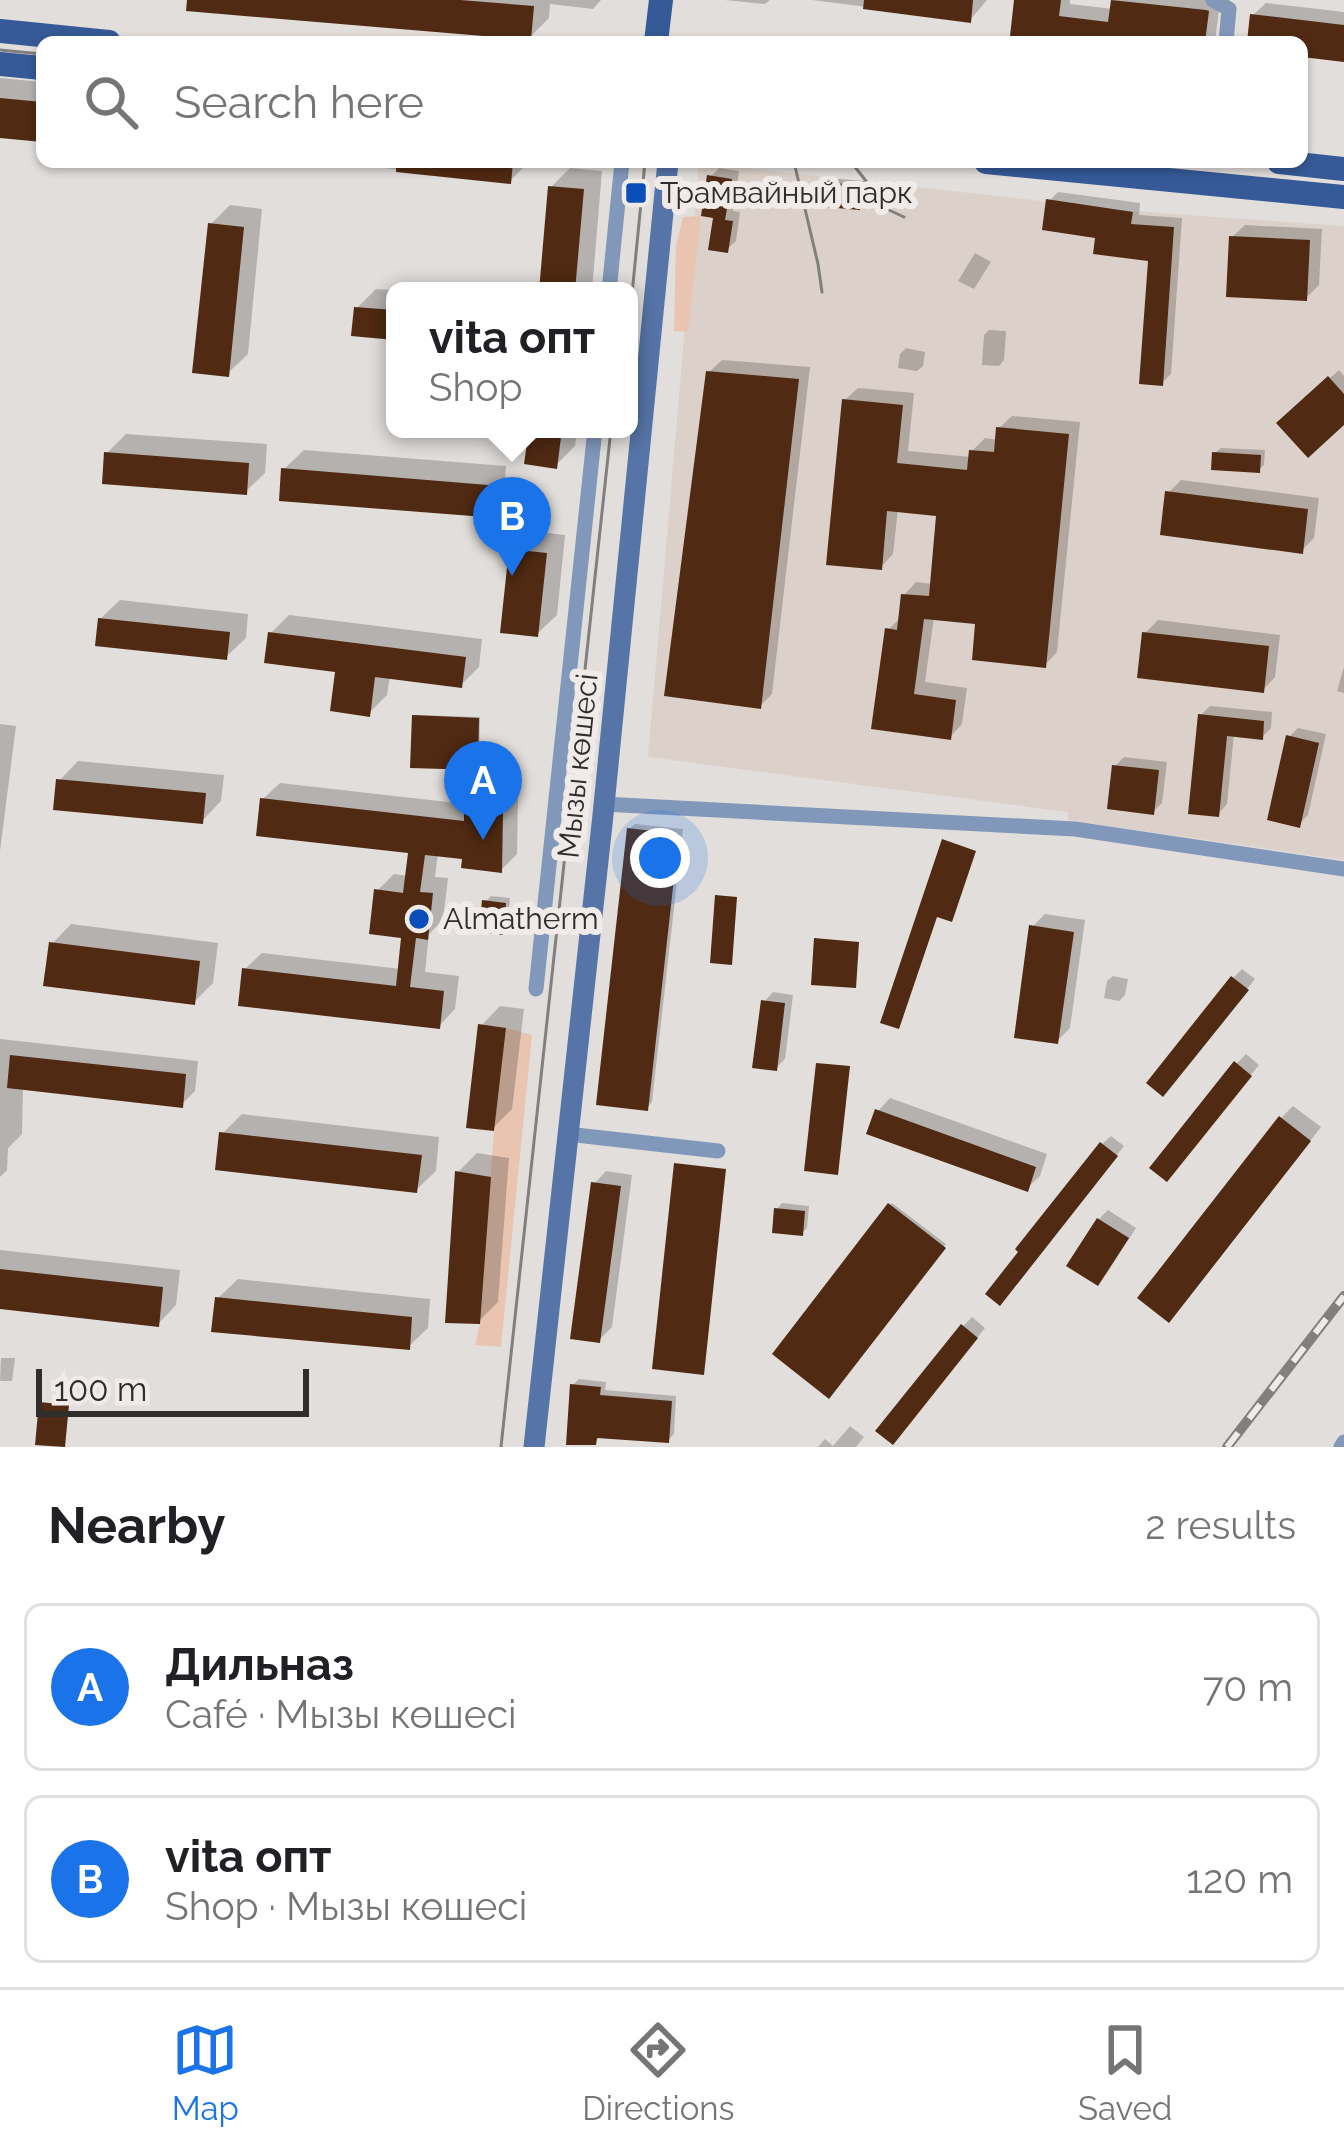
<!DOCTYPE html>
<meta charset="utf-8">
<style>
body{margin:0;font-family:Raleway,sans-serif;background:#f6f6f6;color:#202124}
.scale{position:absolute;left:36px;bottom:30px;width:273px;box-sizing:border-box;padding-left:12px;border:6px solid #2f2e2d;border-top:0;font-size:33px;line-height:42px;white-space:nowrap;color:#2f2e2d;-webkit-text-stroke:9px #f0ebe9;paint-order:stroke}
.you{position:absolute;left:660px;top:858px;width:42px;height:42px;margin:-30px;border:9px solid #fff;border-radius:50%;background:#1a73e8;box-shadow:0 0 0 18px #1a73e833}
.badge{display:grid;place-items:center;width:78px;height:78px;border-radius:50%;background:#1a73e8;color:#fff;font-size:39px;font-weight:700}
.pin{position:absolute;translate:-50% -99px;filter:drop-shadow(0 3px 6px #0008)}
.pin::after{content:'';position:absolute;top:63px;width:42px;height:36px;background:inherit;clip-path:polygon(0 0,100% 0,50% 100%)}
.popup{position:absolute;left:386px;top:282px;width:252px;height:156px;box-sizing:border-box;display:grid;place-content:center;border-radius:18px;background:#fff;filter:drop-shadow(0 3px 9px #0005);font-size:39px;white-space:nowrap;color:#757577}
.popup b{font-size:45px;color:#202124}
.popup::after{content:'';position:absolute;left:50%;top:100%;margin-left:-24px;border:24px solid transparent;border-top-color:#fff}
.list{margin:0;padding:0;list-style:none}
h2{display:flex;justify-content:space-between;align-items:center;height:156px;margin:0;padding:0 48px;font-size:51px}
h2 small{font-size:39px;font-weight:400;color:#757577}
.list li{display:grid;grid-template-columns:78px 1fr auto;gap:36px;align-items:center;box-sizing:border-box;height:168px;margin:0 24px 24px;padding:0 24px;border:3px solid #e0e0e0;border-radius:18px}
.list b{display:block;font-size:45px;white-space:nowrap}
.list p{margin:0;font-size:39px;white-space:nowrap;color:#757577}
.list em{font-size:39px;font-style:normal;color:#757577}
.icon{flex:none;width:66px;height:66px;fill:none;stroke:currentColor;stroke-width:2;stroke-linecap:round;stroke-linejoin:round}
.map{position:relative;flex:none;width:1344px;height:1447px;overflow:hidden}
.search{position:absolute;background:#fff;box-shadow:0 3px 9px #0004;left:36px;right:36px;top:36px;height:132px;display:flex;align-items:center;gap:30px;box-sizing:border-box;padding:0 42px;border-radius:18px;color:#757577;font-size:45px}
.sheet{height:540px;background:#fff}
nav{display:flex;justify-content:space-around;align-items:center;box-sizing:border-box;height:168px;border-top:3px solid #e0e0e0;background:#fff;font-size:33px;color:#757577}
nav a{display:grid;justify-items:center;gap:6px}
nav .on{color:#1a73e8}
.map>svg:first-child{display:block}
.built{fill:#dcd1ca}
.green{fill:#e9c5b1}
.shadow{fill:#0003}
.building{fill:#502a12}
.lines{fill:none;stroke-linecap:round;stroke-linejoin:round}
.minor{stroke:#8298ba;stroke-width:15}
.secondary{stroke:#5674a7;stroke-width:21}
.primary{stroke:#365a97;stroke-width:24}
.tram{stroke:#82807e;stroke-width:3}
.rail-casing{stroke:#82807e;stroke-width:10}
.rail{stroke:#f0ebe9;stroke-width:6;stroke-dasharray:18;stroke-linecap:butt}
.poi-dot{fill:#094eb9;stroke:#f0ebe9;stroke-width:4.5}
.labels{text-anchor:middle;stroke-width:12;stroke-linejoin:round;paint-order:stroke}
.poi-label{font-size:30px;fill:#2f2e2d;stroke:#f0ebe9;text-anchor:start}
.street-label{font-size:30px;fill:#2f2e2d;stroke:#f0ebe9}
</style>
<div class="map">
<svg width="1344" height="1447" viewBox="0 0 1344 1447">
<rect width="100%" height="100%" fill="#e2dedb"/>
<path class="built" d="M699 163 1132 211 1344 226V860L1068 820V812L648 757Z"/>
<path class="green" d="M701 216 688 332 674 331 676 245 683 217Z
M506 1028 532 1035 501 1347 475 1345 480 1324 494 1131Z"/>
<path class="shadow" d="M210 0H601L593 9 550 4 549 18 530 37Z
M725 0H770L765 4Z
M812 0H987L970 20Z
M1017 0H1070V4L1113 9 1114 0H1220L1215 42H1058V39Z
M1266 3 1344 12V59L1302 54V42H1250L1253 15Z
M0 78 42 82V139L0 135Z
M328 162H529L510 181Z
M570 168 602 171 592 291H542L551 187Z
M719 168 739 171 733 211 740 212 736 241 726 250 717 215 710 177Z
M823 178 866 181 865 201 859 206 818 183Z
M1058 192 1140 203 1139 215 1182 218 1171 374 1162 383 1151 259 1098 235 1049 201Z
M230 205 262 209 248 354 228 373 210 225Z
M1245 225 1322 229 1319 285 1306 298 1232 237Z
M975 253 991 262 974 289 958 281Z
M376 289 406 291H395V337L357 308Z
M989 330 1006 331 1004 360 999 366 982 365 984 335Z
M906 348 925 352 923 366 917 371 898 368 900 354Z
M722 360 810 367 772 694 760 706 709 372Z
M1339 370 1344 376V421L1280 423Z
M858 388 914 393 908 451 971 457 972 451 985 438 998 440 999 428 1012 416 1080 422 1057 652 1045 665 978 622 934 617 925 682 967 688 962 724 950 737 874 726 888 630 902 616 904 595 916 582 933 584 940 513 898 509 893 554 881 567 845 400Z
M532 429H577L575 446 556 465Z
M126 434 267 444 265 473 245 492 107 453Z
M1221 448 1265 450 1264 465 1258 470 1215 453Z
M304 450 506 466 504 495 484 514 284 469Z
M1181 480 1319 498 1314 538 1301 551 1168 493Z
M531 531 565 535 557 615 537 634 512 551Z
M120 600 248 614 246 638 226 657 100 619Z
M289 615 482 639 479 667 461 685 390 676 387 695 369 713 338 669 271 633Z
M1158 620 1280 635 1275 677 1263 690 1145 633Z
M1344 667V693L1337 691Z
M1210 706 1272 712 1271 728 1262 737 1234 734 1227 804 1218 814 1201 715Z
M417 715 480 717 479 765 477 767 415 717Z
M0 724 16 726 0 851Z
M1298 728 1326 734 1308 815 1299 824 1289 737Z
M1124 757 1167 762 1162 803 1153 812 1115 766Z
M78 761 224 775 221 801 202 821 59 781Z
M280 783 474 805 484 796 500 791 518 796 517 854 501 870 465 856 438 853 435 877 448 878 443 920 429 934 425 972 459 976 455 1009 439 1026 245 969 262 953 401 969 405 936 377 891 394 874 408 876 411 850 263 799Z
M635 824 683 829 652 1102 647 1108 629 829Z
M491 896 510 898 507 926 501 932 485 902Z
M1045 914 1085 920 1070 1028 1057 1041 1032 927Z
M71 924 218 943 213 983 194 1002 52 944Z
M1242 969 1255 979 1172 1084 1233 978Z
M1113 976 1128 979 1125 995 1119 1001 1104 998 1107 981Z
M773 992 793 995 785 1059 776 1068 764 1002Z
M500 1006 524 1009 512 1109 493 1128 481 1026Z
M0 1039 198 1061 195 1091 182 1104 23 1087 22 1134 8 1148 7 1170 0 1177Z
M1246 1054 1259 1065 1175 1169 1237 1063Z
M890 1098 1047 1154 1040 1176 1027 1188 878 1111Z
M1293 1106 1321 1127 1181 1307 1281 1118Z
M242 1114 439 1137 436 1171 416 1190 222 1134Z
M1111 1136 1124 1146 1008 1293 1102 1144Z
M477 1153 509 1158 498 1302 479 1321 458 1172Z
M606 1171 632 1175 612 1327 599 1340 594 1184Z
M782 1203 809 1206 807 1228 802 1233 777 1209Z
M892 1203 946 1244 829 1395 776 1353Z
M1108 1210 1136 1228 1107 1273 1097 1282 1099 1219Z
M0 1250 180 1270 176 1305 158 1324 0 1306Z
M238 1279 430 1299 428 1328 408 1347 218 1298Z
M972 1317 985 1328 902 1432 963 1326Z
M1 1358H15L12 1381H0Z
M579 1379 606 1382 605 1390 676 1396 674 1434 668 1440 601 1435 595 1442 573 1385Z
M850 1426 864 1437 856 1447H818L825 1439 833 1446Z"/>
<path class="building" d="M187 0H460L534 6 531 40 186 11Z
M864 0H973L971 23 863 9Z
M1014 0H1061L1059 16 1108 22 1111 0 1206 10 1209 11 1205 42H1059L1010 36Z
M1250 14 1344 25V62L1302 57V42H1247Z
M0 98 42 102V142L0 138Z
M396 162H513L511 184 396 172Z
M707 175 732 179 725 220 733 221 728 253 708 250 713 218 701 216Z
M815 182 862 185 860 210 813 206Z
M548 186 584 189 575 291H539Z
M1046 199 1133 212 1131 224 1174 227 1163 386 1139 384 1148 261 1093 254 1095 238 1042 230Z
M208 223 244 227 229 377 192 373Z
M1229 236 1310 240 1307 301 1226 297Z
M354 307 395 310V340L351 336Z
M706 371 799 379 761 709 664 696Z
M1328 376 1344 394V425L1308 458 1276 423Z
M842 399 903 405 897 463 967 470 969 450 994 452 996 427 1069 434 1046 668 972 660 975 624 924 619 914 694 956 700 951 740 871 729 885 628 897 630 901 594 929 596 936 516 887 511 882 570 826 565Z
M529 429H562L557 469 524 464Z
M104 452 249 463 247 495 102 484Z
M1212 452 1261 455 1260 473 1211 470Z
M281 468 488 485 485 517 279 501Z
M1165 491 1308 509 1303 554 1160 535Z
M509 549 547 553 538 637 500 633Z
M98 618 230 632 227 660 95 646Z
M268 632 466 657 462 688 375 677 370 717 330 711 335 672 264 663Z
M1142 632 1269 646 1264 693 1137 678Z
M1198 714 1264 721 1263 740 1227 736 1219 817 1188 814Z
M412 715 479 718 478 770 410 768Z
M1286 735 1319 743 1300 828 1267 820Z
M1112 765 1159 770 1154 815 1107 809Z
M56 779 206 793 203 824 53 810Z
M260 798 464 821V811L481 806 503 812 502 873 461 868 462 859 425 855 420 892 433 893 428 940 416 938 410 987 444 991 440 1029 238 1006 242 968 396 986 401 938 369 934 374 889 403 893 408 853 256 836Z
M627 828 679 834 648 1111 596 1105Z
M942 839 976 851 952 922 937 917 899 1029 880 1023Z
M715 895 737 897 732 965 710 963Z
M482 900 506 903 503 935 479 932Z
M1029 925 1074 932 1058 1044 1014 1038Z
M814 938 859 942 856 988 811 985Z
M49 942 200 961 195 1005 43 986Z
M1231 976 1249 990 1163 1097 1146 1083Z
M761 1000 785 1003 777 1071 752 1068Z
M478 1024 506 1028 494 1131 466 1128Z
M10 1055 186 1074 183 1108 7 1088Z
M1234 1061 1252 1076 1167 1182 1149 1168Z
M816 1063 850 1066 838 1175 804 1171Z
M875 1109 1036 1167 1028 1192 866 1134Z
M1279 1116 1311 1141 1169 1323 1137 1298Z
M219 1132 422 1155 417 1193 215 1170Z
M1100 1142 1118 1156 1000 1306 985 1294 1018 1252 1015 1249Z
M674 1163 726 1169 704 1375 652 1369Z
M455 1171 491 1177 480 1324 445 1323Z
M591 1182 621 1186 600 1343 570 1339Z
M888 1203 946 1248 829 1399 772 1354Z
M774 1208 805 1211 803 1236 772 1233Z
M1097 1218 1129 1238 1098 1286 1066 1266Z
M0 1269 163 1287 159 1327 0 1309Z
M215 1297 412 1317 410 1350 211 1332Z
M961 1324 978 1338 893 1445 875 1431Z
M570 1384 601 1387 600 1395 672 1401 669 1443 597 1438 596 1445H566Z
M39 1402 69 1405 65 1447 35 1445Z"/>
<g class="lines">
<path class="minor" d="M1213 0 1229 9 1226 42
M609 291 622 162
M603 804 1075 829 1344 869
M536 989 595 429
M567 1134 718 1151
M1341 1447 1344 1442"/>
<path class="secondary" d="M534 1447 603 815 668 162"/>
<path class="primary" d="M0 31 109 42
M656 42 661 0
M0 64 42 68
M986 162 1344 197
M1279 162 1344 169"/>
<path class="tram" d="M0 50 42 54
M794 162 818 264 822 292
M851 162 889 210 904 217
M629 325 645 162
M501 1447 611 429"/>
<defs>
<path id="rail" d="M1227 1447 1344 1296"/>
</defs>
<use href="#rail" class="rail-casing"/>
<use href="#rail" class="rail"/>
</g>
<g class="poi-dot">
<rect x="624" y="181" width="24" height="24" rx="6"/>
<circle cx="419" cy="919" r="12"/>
</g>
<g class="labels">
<g class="poi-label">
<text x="660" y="203">Трамвайный парк</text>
<text x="443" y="929">Almatherm</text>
</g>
<g class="street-label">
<text transform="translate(578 766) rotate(-84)" y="10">Мызы көшесі</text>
</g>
</g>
</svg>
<div class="scale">100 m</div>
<div class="you"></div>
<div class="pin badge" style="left:483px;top:840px">A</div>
<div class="pin badge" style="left:512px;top:576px">B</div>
<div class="popup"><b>vita опт</b>Shop</div>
<div class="search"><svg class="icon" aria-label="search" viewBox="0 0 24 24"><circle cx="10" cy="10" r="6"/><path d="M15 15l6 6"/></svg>Search here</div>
</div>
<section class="sheet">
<h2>Nearby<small>2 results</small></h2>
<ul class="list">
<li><span class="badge">A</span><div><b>Дильназ</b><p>Café · Мызы көшесі</p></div><em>70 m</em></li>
<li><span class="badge">B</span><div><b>vita опт</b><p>Shop · Мызы көшесі</p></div><em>120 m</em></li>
</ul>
</section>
<nav>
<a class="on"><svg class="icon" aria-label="map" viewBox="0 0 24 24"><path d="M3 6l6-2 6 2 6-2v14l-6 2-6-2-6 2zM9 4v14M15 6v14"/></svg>Map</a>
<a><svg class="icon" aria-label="directions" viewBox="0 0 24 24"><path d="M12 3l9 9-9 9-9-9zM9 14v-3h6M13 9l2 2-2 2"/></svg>Directions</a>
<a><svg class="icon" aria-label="saved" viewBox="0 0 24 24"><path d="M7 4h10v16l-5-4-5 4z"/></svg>Saved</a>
</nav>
